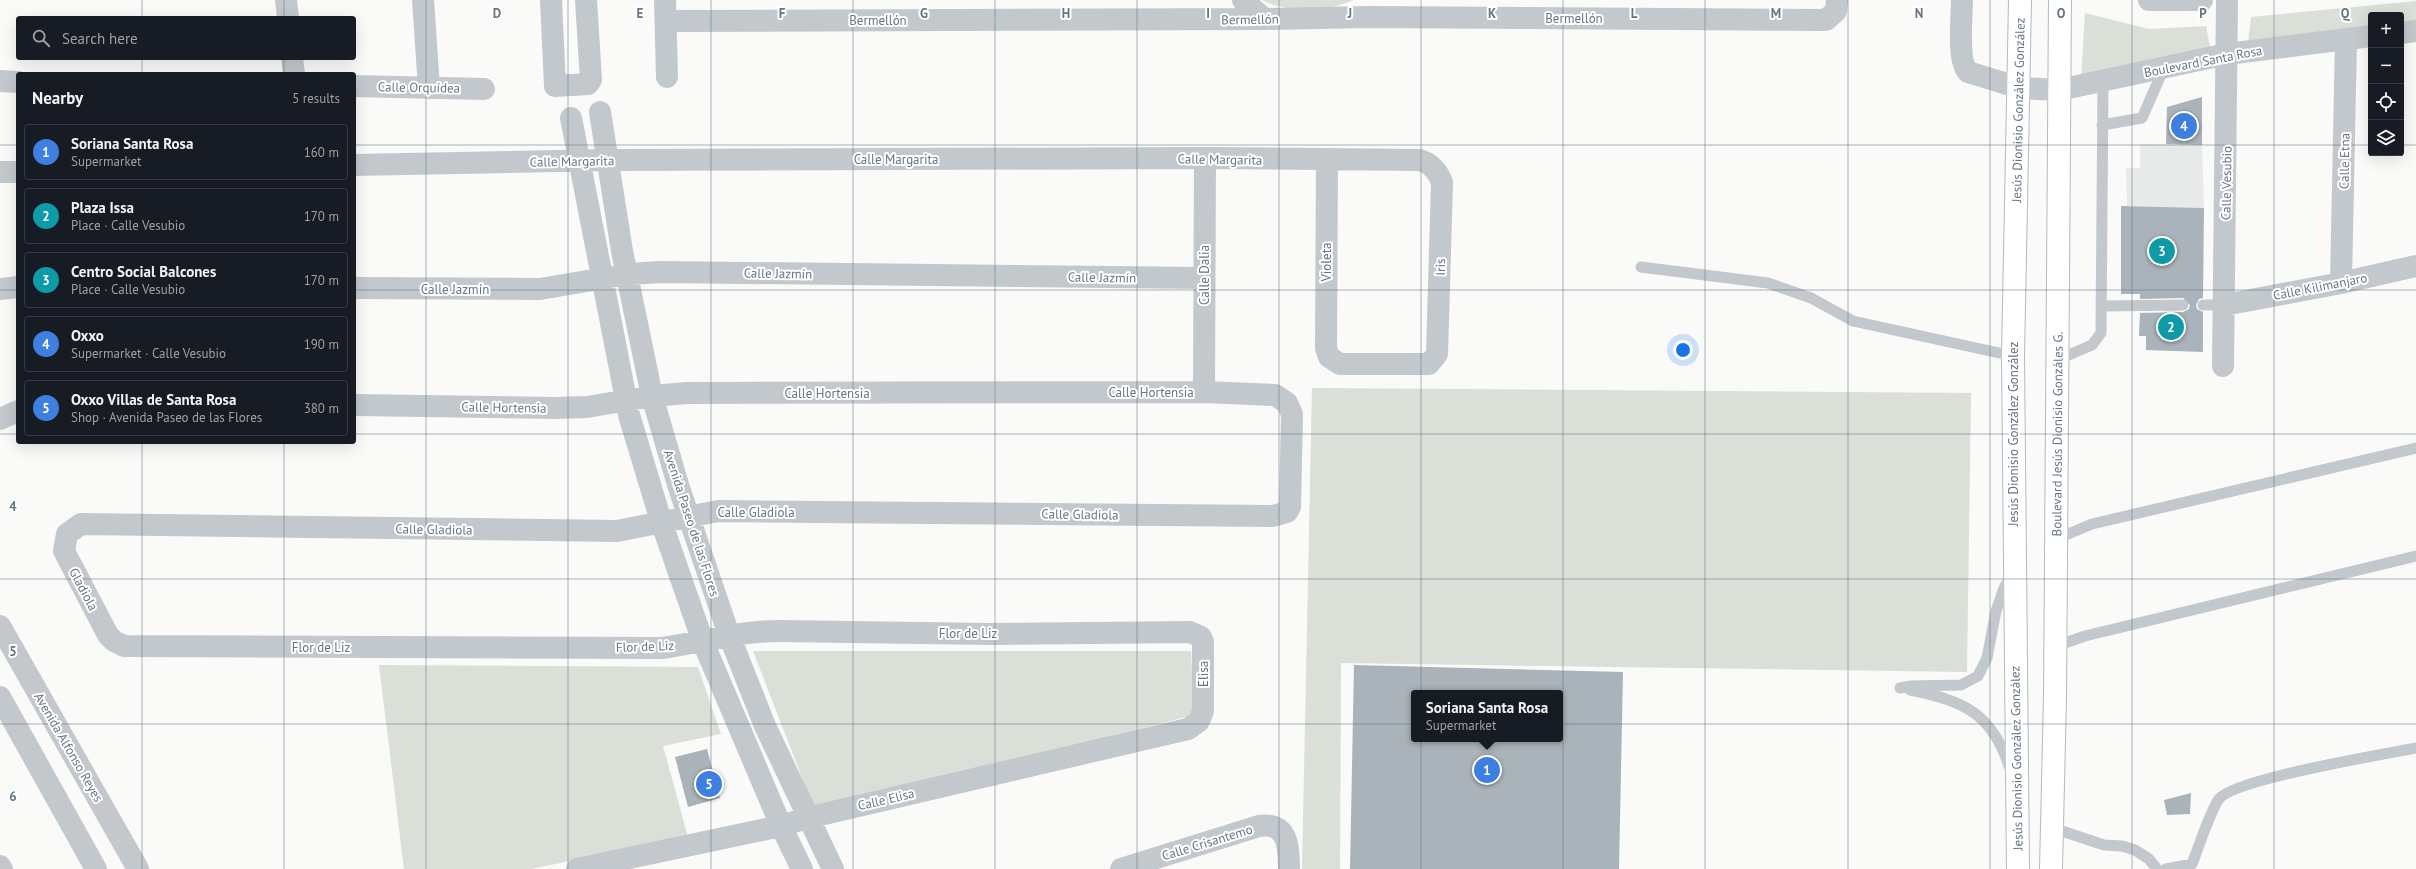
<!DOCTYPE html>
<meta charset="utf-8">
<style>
body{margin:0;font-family:"PT Sans",sans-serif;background:#20242c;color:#f1f3f6}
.controls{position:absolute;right:12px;top:12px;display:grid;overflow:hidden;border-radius:4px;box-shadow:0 4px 16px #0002}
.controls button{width:36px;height:36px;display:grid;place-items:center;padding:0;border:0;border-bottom:1px solid #363941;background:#171b24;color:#f1f3f6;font:20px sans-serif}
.you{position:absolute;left:1683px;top:350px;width:14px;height:14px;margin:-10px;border:3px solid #fff;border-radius:50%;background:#1a73e8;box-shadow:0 0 0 6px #1a73e833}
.badge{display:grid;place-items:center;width:26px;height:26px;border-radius:50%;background:#db2777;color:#fff;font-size:13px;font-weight:700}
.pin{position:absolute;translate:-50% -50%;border:2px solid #fff;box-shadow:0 1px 4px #0006}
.popup{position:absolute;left:1411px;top:690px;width:152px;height:52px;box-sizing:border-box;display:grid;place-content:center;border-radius:4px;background:#171b24;filter:drop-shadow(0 1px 3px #0005);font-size:13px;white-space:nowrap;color:#9ea1a6}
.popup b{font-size:15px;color:#f1f3f6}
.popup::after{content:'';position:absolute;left:50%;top:100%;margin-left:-8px;border:8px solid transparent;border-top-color:#171b24}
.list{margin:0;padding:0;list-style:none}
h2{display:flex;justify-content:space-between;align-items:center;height:52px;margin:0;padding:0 16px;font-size:17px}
h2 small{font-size:13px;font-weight:400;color:#9ea1a6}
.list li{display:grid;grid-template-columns:26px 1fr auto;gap:12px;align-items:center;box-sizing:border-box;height:56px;margin:0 8px 8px;padding:0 8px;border:1px solid #363941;border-radius:4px}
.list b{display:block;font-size:15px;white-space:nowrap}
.list p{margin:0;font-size:13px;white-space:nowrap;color:#9ea1a6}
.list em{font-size:13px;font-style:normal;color:#9ea1a6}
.icon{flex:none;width:22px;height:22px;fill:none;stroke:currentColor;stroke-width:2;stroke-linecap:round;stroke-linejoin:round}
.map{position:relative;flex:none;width:2416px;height:869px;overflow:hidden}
.search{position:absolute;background:#171b24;box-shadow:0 4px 16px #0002;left:16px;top:16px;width:340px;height:44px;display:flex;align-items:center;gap:10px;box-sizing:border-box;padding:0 14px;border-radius:4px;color:#9ea1a6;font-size:15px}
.panel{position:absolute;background:#171b24;box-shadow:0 4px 16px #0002;left:16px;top:72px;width:340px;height:372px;border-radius:4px}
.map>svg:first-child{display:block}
.built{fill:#e8e9e9}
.green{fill:#dadfd7}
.building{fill:#aab3b9;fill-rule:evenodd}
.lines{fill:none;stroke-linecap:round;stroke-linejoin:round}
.secondary-casing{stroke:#b3babf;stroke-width:24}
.service{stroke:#c3c8cc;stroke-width:11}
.minor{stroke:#c3c8cc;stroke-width:22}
.tertiary{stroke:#c3c8cc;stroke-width:22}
.secondary{stroke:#fff;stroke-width:22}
.grid{fill:none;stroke:#657683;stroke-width:1;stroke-opacity:0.55}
.labels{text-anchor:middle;stroke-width:4;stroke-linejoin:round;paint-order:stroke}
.street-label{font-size:13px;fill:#657683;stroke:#fff}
.grid-label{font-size:13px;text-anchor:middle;font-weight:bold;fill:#657683;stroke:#fff;stroke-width:4;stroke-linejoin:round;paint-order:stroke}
</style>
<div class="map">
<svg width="2416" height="869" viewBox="0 0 2416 869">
<rect width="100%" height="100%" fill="#fafaf8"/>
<path class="built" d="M2140 144 2202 145 2204 208 2127 206 2126 168H2140Z"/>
<path class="green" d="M1262 0H1353C1328 12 1287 13 1262 0Z
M2416 1V25L2401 26V15H2371V30L2248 42 2251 17Z
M2085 13 2149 29 2206 26 2210 47 2081 79Z
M1312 388 1971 393 1967 672 1341 663 1340 869H1302Z
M753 651H1191L1194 715 815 811Z
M379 665 698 667 721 734 663 746 688 837 531 869H404Z"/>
<path class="building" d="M2202 97V145L2166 144 2167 107Z
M2121 206 2204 208 2203 298 2199 299 2196 305 2197 309 2203 312V352L2146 350V336H2139L2140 313 2183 312 2189 309 2190 305 2183 298 2140 299V294H2121Z
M1354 665 1623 672 1619 869H1350ZM1414 693H1560V739H1414Z
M707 749 720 798 688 807 675 757Z
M2191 793 2190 814 2167 815 2164 800Z"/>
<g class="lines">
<defs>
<g id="secondary">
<path id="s1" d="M2018 869 2013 356 2020 0"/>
<path id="s2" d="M2051 869 2055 697 2060 0"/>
</g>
</defs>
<use href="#secondary" class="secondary-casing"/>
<path class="service" d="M2102 125 2142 118 2164 68
M1641 267 1768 283 1811 298 1853 321 2013 356
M2203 305H2224
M2102 306 2183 305
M2057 360 2092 345 2101 333 2103 82
M2056 539 2092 524 2416 448
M2056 646 2085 636 2416 556
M1900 688 1911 686 1961 685 1978 676 1987 658 1996 611 2004 588 2012 574
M1910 690C1965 701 1993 714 2010 769
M2053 828 2104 845 2122 846 2135 850 2149 859 2157 869
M2166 869 2192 864C2198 849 2211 809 2219 799 2234 779 2385 754 2416 748"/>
<path class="minor" d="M286 0 288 18
M423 0 429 88
M551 0 555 86 588 84 591 80 586 0
M665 0 667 77
M1243 0 1264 19
M1962 0C1962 16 1957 61 1968 72L2020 88
M666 21 1264 19 1368 17 1826 20 1836 11 1837 0
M292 58 294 74
M0 81 18 82
M354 86 484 89
M600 112 622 251 652 396 679 488 729 635 765 726 833 869
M571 118 629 415 661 521 703 642 781 826 802 869
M354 165 606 160 1205 158 1420 160C1431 163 1439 173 1442 183L1437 354 1429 364H1340L1329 357 1326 348 1327 161
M0 172H18
M2341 283 2346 39
M354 288 540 289 628 274 661 272 1203 278
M0 289 18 287
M2224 305 2341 283 2416 266
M2223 366 2227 0
M1204 392 1205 158
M354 405 555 408 587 407 652 396 687 393 1204 392 1275 395 1287 403 1292 414 1290 507 1287 512 1273 516 718 511 617 531 81 524 67 534 64 551 108 635 114 641 124 646 662 648C702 642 739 631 779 631L991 634 1190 632 1201 637 1203 642V711L1199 721 1188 729 807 818 781 826 577 869
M0 419 18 411
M0 866 2 869
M1121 869 1259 826C1288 822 1289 846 1289 869"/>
<path class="tertiary" d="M2149 0H2202
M2401 33 2416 31
M2020 88 2059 90 2227 54 2371 36
M0 626 138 869
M0 697 96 869"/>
<use href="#secondary" class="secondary"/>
</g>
<path class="grid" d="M142 0V18M284 0V18M426 0V869M568 0V869M711 0V869M853 0V869M995 0V869M1137 0V869M1279 0V869M1421 0V869M1563 0V869M1705 0V869M1848 0V869M1990 0V869M2132 0V869M2274 0V869M142 58V74M284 58V74M0 145H18M354 145H2371M2401 145H2416M0 290H18M354 290H2416M0 434H18M354 434H2416M142 442V869M284 442V869M0 579H2416M0 724H2416"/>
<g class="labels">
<g class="street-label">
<text x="1574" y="23">Bermellón</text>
<text transform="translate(1250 19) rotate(-1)" y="5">Bermellón</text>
<text x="878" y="25">Bermellón</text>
<text transform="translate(2203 61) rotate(-11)" y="5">Boulevard Santa Rosa</text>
<text transform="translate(419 87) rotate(1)" y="5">Calle Orquídea</text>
<text dy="5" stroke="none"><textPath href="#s1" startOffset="759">Jesús Dionisio González González</textPath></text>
<text x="896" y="164">Calle Margarita</text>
<text transform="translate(1220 159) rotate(1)" y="5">Calle Margarita</text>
<text transform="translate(572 161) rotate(-1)" y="5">Calle Margarita</text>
<text transform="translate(2344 161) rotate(-89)" y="5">Calle Etna</text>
<text transform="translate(2226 183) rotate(-89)" y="5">Calle Vesubio</text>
<text transform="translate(1326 262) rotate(-90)" y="5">Violeta</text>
<text transform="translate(1440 267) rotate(-89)" y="5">Iris</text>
<text transform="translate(778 273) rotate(1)" y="5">Calle Jazmín</text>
<text transform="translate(1204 275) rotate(-90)" y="5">Calle Dalia</text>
<text transform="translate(1102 277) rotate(1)" y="5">Calle Jazmín</text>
<text transform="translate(2320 286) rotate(-11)" y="5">Calle Kilimanjaro</text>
<text x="455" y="294">Calle Jazmín</text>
<text x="1151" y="397">Calle Hortensia</text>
<text x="827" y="398">Calle Hortensia</text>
<text transform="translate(504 407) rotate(1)" y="5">Calle Hortensia</text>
<text transform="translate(2013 434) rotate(-90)" y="5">Jesús Dionisio González González</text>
<text dy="5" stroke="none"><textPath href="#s2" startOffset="435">Boulevard Jesús Dionisio Gonzáles G.</textPath></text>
<text x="756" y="517">Calle Gladiola</text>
<text transform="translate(1080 514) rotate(1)" y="5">Calle Gladiola</text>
<text transform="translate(692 523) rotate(72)" y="5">Avenida Paseo de las Flores</text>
<text transform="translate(434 529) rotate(1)" y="5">Calle Gladiola</text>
<text transform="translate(84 589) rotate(62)" y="5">Gladiola</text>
<text x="968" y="638">Flor de Liz</text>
<text transform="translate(645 646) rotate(-2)" y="5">Flor de Liz</text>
<text x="321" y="652">Flor de Liz</text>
<text transform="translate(1203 674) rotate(-90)" y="5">Elisa</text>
<text transform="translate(69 747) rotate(60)" y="5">Avenida Alfonso Reyes</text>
<text transform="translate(2016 758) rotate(-91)" y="5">Jesús Dionisio González González</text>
<text transform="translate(886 799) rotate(-13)" y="5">Calle Elisa</text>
<text transform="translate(1207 842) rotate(-17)" y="5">Calle Crisantemo</text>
</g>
</g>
<g class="grid-label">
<text x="497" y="18">D</text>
<text x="640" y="18">E</text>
<text x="782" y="18">F</text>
<text x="924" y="18">G</text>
<text x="1066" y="18">H</text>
<text x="1208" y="18">I</text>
<text x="1350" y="18">J</text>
<text x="1492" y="18">K</text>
<text x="1634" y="18">L</text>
<text x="1776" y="18">M</text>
<text x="1919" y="18">N</text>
<text x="2061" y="18">O</text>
<text x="2203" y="18">P</text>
<text x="2345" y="18">Q</text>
<text x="13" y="511">4</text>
<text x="13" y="656">5</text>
<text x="13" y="801">6</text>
</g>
</svg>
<div class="controls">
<button>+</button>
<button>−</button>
<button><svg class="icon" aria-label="locate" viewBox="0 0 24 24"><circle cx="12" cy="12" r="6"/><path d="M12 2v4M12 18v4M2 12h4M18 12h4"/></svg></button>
<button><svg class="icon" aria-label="layers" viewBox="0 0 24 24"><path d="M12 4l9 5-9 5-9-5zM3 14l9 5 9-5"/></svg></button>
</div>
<div class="you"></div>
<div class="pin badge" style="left:1487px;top:770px;background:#3f7fe0">1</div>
<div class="popup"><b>Soriana Santa Rosa</b>Supermarket</div>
<div class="pin badge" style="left:2171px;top:327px;background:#0f9aa8">2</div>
<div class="pin badge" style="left:2162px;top:251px;background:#0f9aa8">3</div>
<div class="pin badge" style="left:2184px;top:126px;background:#3f7fe0">4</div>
<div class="pin badge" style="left:709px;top:784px;background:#3f7fe0">5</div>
<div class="search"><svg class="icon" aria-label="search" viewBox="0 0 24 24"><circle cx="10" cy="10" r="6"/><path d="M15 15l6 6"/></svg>Search here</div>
<section class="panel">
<h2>Nearby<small>5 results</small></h2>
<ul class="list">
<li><span class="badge" style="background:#3f7fe0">1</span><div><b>Soriana Santa Rosa</b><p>Supermarket</p></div><em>160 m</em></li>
<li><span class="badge" style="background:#0f9aa8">2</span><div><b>Plaza Issa</b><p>Place · Calle Vesubio</p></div><em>170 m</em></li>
<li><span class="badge" style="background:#0f9aa8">3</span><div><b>Centro Social Balcones</b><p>Place · Calle Vesubio</p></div><em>170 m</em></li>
<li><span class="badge" style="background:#3f7fe0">4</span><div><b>Oxxo</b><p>Supermarket · Calle Vesubio</p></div><em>190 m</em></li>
<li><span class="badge" style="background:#3f7fe0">5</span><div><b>Oxxo Villas de Santa Rosa</b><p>Shop · Avenida Paseo de las Flores</p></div><em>380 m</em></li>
</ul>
</section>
</div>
